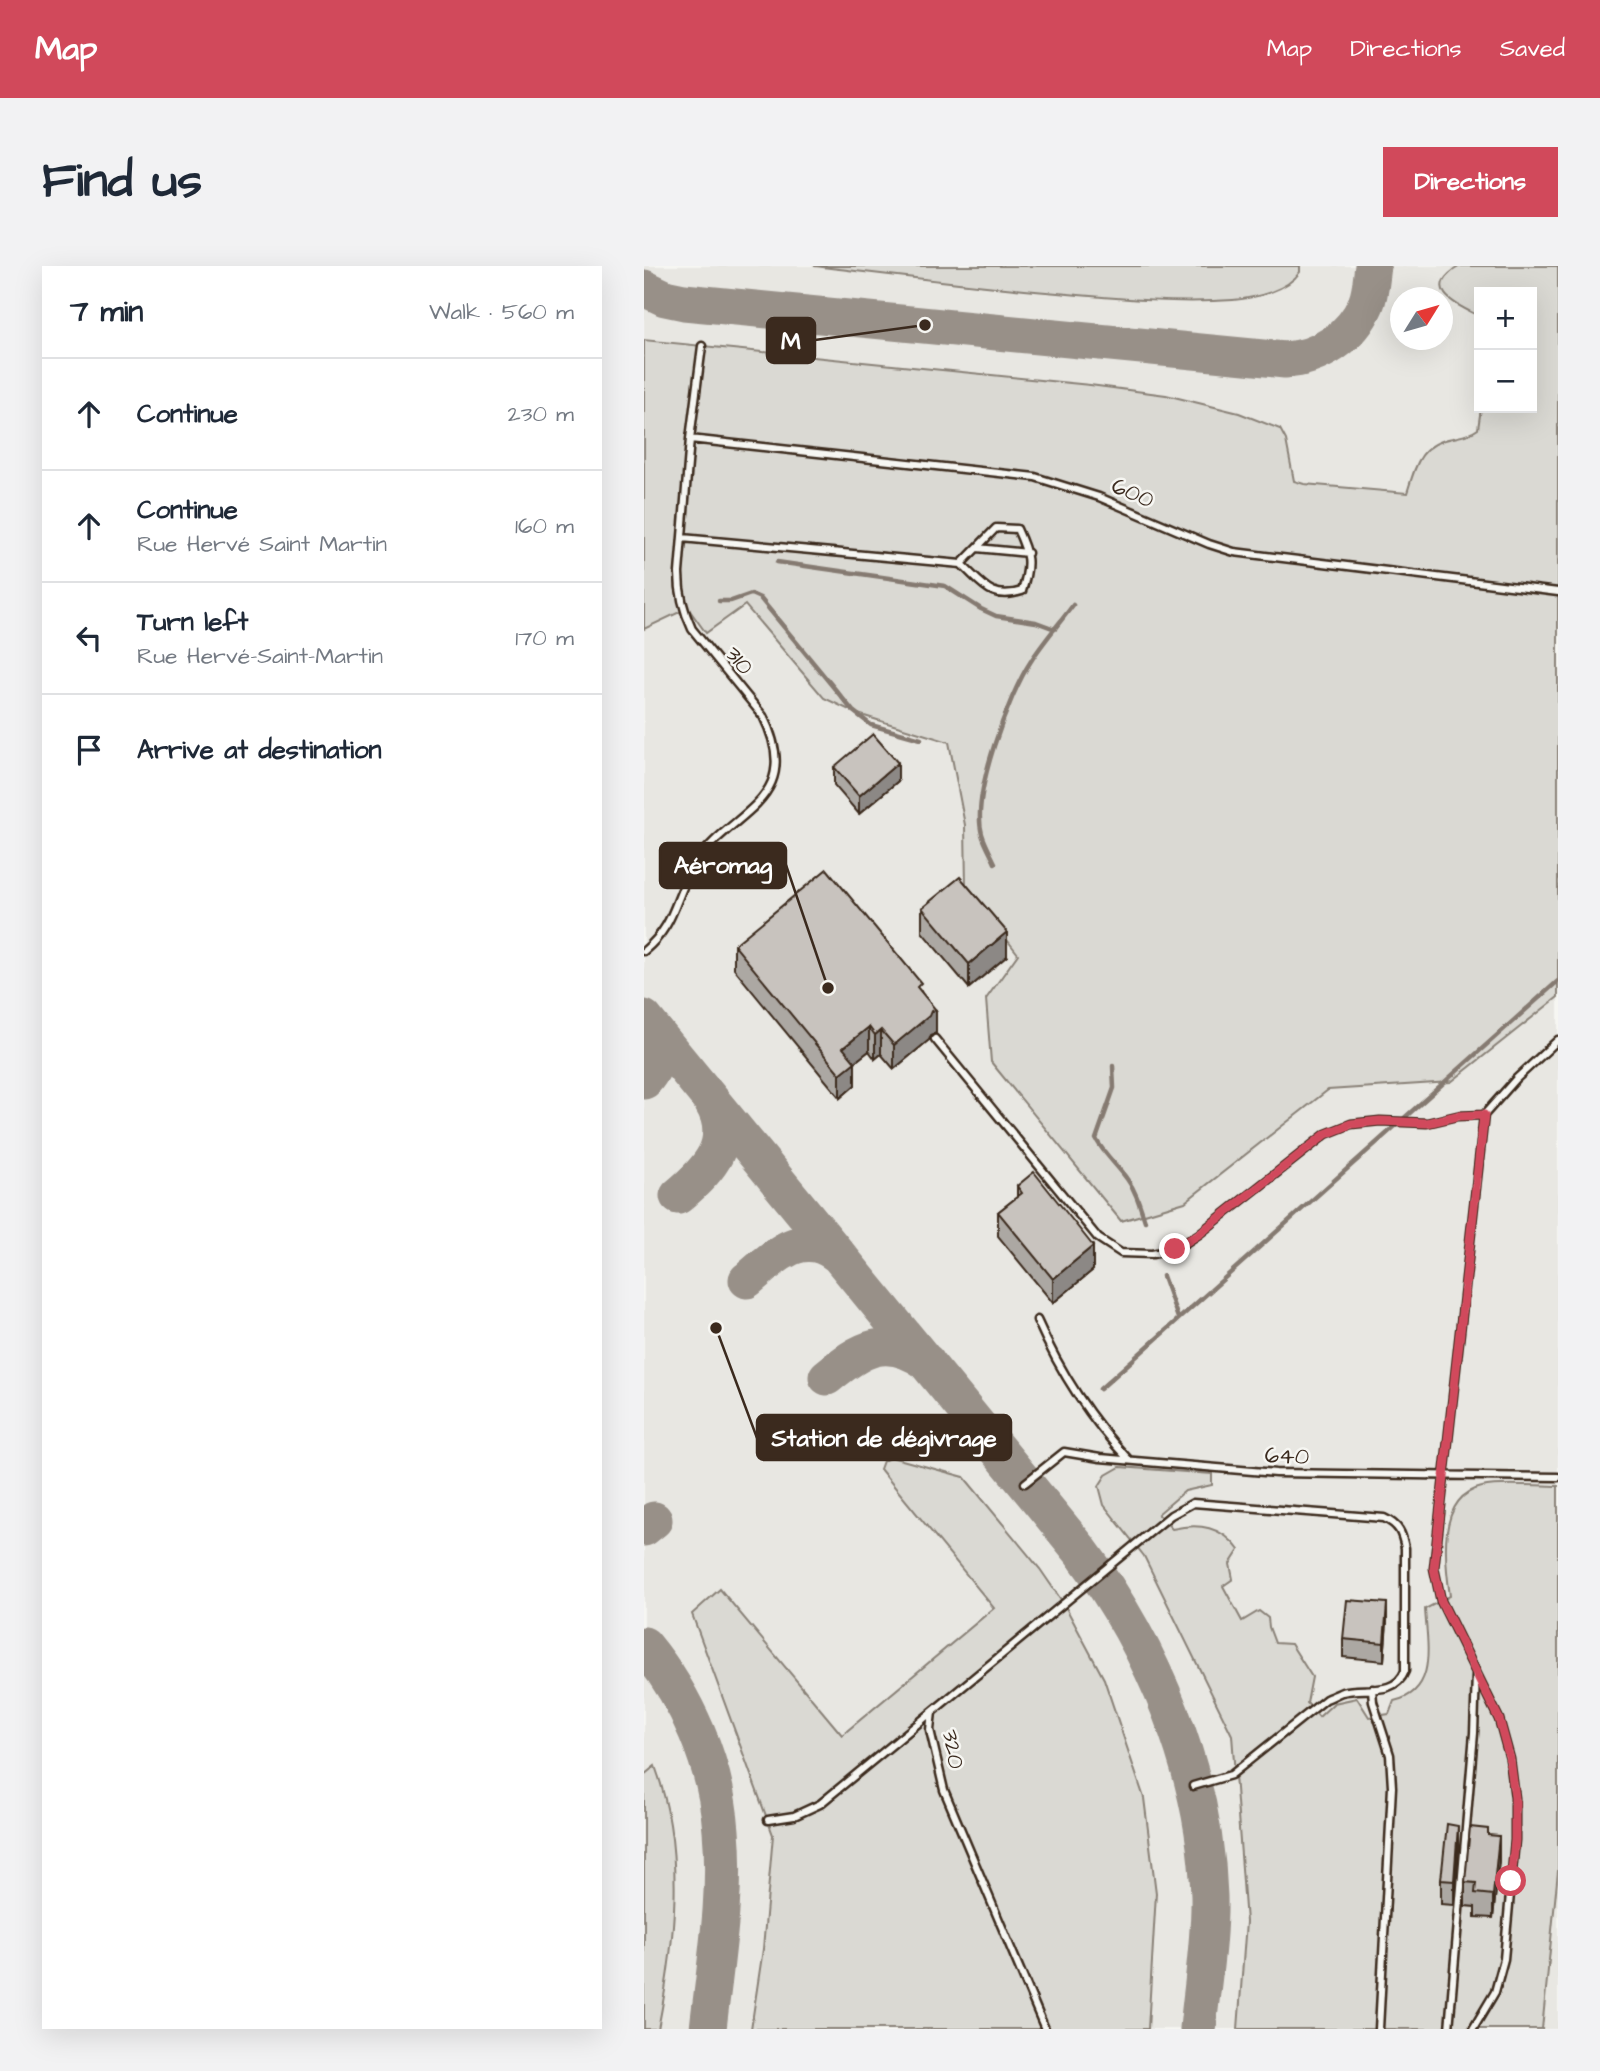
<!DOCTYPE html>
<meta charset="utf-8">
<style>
body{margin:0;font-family:"Architects Daughter",sans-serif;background:#f2f2f3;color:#1f2937}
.controls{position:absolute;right:21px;top:21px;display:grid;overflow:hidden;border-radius:0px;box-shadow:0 7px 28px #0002}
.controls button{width:63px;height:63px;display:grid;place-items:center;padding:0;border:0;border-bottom:2px solid #e0e1e3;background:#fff;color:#1f2937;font:35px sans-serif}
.compass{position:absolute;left:746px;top:21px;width:63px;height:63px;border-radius:50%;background:#fff;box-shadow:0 7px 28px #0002;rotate:53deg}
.stop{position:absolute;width:21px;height:21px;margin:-16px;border:5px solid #d1495b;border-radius:50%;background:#fff}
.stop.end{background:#d1495b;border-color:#fff;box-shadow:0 2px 7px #0008}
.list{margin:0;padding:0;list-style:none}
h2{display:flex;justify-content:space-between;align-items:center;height:91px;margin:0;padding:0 28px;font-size:30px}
h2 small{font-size:23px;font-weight:400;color:#747a83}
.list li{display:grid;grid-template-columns:46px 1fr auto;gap:21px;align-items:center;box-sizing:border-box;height:112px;padding:0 28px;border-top:2px solid #e0e1e3}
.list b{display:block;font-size:26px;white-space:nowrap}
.list p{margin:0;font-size:23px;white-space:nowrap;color:#747a83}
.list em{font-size:23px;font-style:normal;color:#747a83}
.icon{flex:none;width:38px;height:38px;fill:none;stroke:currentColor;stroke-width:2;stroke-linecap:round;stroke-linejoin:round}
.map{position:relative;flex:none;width:914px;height:1763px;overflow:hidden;border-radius:0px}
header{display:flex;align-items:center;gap:42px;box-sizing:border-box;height:98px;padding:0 35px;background:#d1495b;color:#fff}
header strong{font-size:33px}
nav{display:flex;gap:38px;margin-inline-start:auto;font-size:24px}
.intro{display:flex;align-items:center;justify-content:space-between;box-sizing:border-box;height:168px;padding:0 42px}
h1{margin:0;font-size:49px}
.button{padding:18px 32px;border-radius:0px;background:#d1495b;color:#fff;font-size:24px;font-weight:700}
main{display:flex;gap:42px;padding:0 42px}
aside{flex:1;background:#fff;border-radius:0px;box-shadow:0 7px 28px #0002}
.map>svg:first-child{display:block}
.built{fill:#e8e7e2;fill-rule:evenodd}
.green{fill:#dad9d3;stroke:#8a8278;stroke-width:2}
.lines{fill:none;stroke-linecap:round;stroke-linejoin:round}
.stream{stroke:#857a71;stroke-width:4.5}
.taxiway{stroke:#989088;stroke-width:37}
.service-casing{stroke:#3b2a1e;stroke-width:11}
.service{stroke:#f6f6f2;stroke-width:6}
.wall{fill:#aca8a3;stroke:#3b2a1e;stroke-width:2}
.shaded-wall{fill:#8c8885;stroke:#3b2a1e;stroke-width:2}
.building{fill:#c8c3be;stroke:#3b2a1e;stroke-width:2}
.route{stroke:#d1495b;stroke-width:9}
.labels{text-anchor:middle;stroke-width:5;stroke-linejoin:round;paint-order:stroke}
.street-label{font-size:23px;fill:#3b2a1e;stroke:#f6f6f2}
.leader{fill:none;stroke:#3b2a1e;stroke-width:2.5}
.callout-dot{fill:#3b2a1e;stroke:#f6f6f2;stroke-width:2.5}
.callout{fill:#3b2a1e;stroke:#3b2a1e;stroke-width:2.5}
.callout-label{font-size:24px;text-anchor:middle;font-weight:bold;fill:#fff}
</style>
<header>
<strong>Map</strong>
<nav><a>Map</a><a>Directions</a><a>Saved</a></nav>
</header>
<div class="intro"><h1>Find us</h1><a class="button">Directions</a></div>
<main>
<aside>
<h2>7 min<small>Walk · 560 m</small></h2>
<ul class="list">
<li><svg class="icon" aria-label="ahead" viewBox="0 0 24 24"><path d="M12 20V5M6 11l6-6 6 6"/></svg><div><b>Continue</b></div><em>230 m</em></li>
<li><svg class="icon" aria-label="ahead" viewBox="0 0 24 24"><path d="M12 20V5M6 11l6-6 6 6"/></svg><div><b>Continue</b><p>Rue Hervé Saint Martin</p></div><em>160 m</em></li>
<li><svg class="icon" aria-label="left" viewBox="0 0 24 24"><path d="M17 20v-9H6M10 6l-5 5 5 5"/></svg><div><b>Turn left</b><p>Rue Hervé-Saint-Martin</p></div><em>170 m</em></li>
<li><svg class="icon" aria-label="arrive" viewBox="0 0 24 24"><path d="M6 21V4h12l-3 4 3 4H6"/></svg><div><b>Arrive at destination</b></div></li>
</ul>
</aside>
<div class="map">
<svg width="914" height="1763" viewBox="0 0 914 1763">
<rect width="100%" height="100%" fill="#f6f6f2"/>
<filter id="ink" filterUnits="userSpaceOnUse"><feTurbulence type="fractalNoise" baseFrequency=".0143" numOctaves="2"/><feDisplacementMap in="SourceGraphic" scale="14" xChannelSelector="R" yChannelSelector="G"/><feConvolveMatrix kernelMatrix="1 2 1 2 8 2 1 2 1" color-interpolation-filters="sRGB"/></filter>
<g filter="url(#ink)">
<path class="built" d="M0 0H914V1763H0ZM835 26H888V142H835ZM757 32H799V74H757Z"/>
<path class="green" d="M170 0H656V6C643 25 611 32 589 34 535 38 479 33 424 28 339 21 255 10 170 0Z
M816 0H914V731L807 816 684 824 541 936 477 955 347 796 342 733 374 688 322 621 321 559 305 476 214 448 180 432 101 339 62 367 44 342 0 363V74L446 119 522 129 595 147 636 163 642 174 650 215 660 218 763 227C772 198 776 178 809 172 818 170 826 169 834 163L837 142H888V26H835V50C811 38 777 23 816 0Z
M247 1191 320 1211 396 1303 420 1338 460 1413 500 1532 512 1627 504 1763H107L119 1683 129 1569 48 1348 76 1323 198 1469 350 1342 236 1203 239 1195Z
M476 1201 568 1208V1219L541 1225 514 1248 528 1263C555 1257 578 1260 595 1284L586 1298 589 1313 579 1320 598 1355 615 1345 624 1352 625 1361 631 1377 647 1378 668 1411 663 1437 675 1451 690 1437 713 1432 725 1451 745 1448 750 1435C794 1425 783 1378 781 1343L806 1330C801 1296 792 1231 838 1221 857 1216 893 1220 914 1220V1605L898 1763H594L602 1656 588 1469 500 1290 460 1239 455 1220 462 1209Z
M11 1500C42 1584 31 1677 14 1763H0V1509Z"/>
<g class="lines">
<path class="stream" d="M133 296 301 320 337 343 352 350 392 356 411 363
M75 335H87L107 328 116 332 209 445 227 459 277 473
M351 597C347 588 341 578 338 568 327 530 365 428 387 395 399 376 415 358 429 339
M469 800 470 822 452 873C460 888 473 899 483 913 492 925 496 940 501 955
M519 1010 534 1052
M456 1123 914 715"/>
<path class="taxiway" d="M0 22 21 32 40 36 641 94C676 92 708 71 722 38 727 26 727 13 729 0
M0 752 436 1284C510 1383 561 1505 565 1630 566 1674 558 1719 554 1763
M0 815C16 798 15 779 5 758
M34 930C64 905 92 876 68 836
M103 1014C132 990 158 960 195 990
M183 1111C217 1083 242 1067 283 1096
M0 1262 10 1254
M0 1379C43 1431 72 1497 77 1565 83 1630 71 1698 64 1763"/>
<defs>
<path id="service" d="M46 173 391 211 455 231 565 278 590 286 914 326
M38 272 317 298C339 318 347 335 378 325 387 297 385 289 373 263L352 262 317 298
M333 282 384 287
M0 685C33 658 30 630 51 598 86 544 162 536 119 450L48 363C39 344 35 327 35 307L46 173 58 80
M291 773 454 972 477 987 508 988 532 983 555 968 682 868 707 858 736 855 783 857 813 850 840 849 872 813 914 774
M393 1054C416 1106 446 1153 485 1194
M381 1217 420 1186 456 1192 632 1207 914 1211
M728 1423 729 1436 746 1489 748 1521 735 1763
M124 1554 150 1550 176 1538 288 1446
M401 1763 300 1524 286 1464 288 1446 527 1249 549 1237 740 1252C755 1259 758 1267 761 1282V1405C751 1431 720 1420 698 1426 693 1428 687 1431 682 1433L587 1509 549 1520
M805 1763 830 1467 832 1407
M829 1763 851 1726 860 1693 871 1574V1532L866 1493 855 1453 797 1335 790 1302 840 849"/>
</defs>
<use href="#service" class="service-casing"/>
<use href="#service" class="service"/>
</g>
<path class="wall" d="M190 501 254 515 215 548 190 519Z
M278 642 363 690 325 722 278 666Z
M90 679 277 725 292 767 287 769 285 774 250 803 237 788 231 793 225 785 211 796V819L196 832 90 703Z
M373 920 449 1004 409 1037 354 970V946L373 931Z
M743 1355 740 1395 699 1391V1373Z
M844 1569 855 1594 849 1652 831 1651V1641L821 1640V1616Z
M814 1583 810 1639 797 1638V1614Z"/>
<path class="shaded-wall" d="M254 497V515L215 548V530Z
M363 666V690L325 722V698Z
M292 744V767L287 769 285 774 250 803V779L287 745Z
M225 761V785L211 796V819L196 832V808L199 782Z
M237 764V788L231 793V769Z
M449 980V1004L409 1037V1013Z
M743 1337V1355L740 1395V1377Z
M814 1560V1583L810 1639V1615Z
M855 1570V1594L849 1652V1629Z"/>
<path class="building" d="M229 468 254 497 215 530 190 501Z
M183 603 277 717 273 721 292 744 287 745 285 750 250 779 237 764 231 769 225 761 199 782 211 796 196 808 90 679Z
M316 611 363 666 325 698 278 642Z
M390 906 449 980 409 1013 354 946 378 927 373 920Z
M703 1334 743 1337 740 1377 699 1373Z
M803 1558 814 1560 810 1615 797 1614Z
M826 1561 844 1563V1569L855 1570 849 1629 831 1627 832 1617 821 1616Z"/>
</g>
<g class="lines" filter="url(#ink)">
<path class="route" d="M531 983 555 968 682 868 707 858 736 855 783 857 813 850 840 849 790 1302 797 1335 855 1453 866 1493 871 1531V1574L867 1615"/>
</g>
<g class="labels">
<g class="street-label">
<text transform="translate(489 226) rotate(23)" y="8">600</text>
<text transform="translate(96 394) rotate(51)" y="8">310</text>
<text transform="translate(643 1189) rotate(2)" y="8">640</text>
<text transform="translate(310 1483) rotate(80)" y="8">320</text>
</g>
</g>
<path class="leader" d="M281 59L171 74M184 722L142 599M72 1062L113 1172"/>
<g class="callout-dot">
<circle cx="281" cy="59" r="7"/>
<circle cx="184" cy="722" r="7"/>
<circle cx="72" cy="1062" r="7"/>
</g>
<g class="callout">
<rect x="123" y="52" width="48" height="45" rx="7"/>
<rect x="16" y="577" width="126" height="45" rx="7"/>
<rect x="113" y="1149" width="254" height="45" rx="7"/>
</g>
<g class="callout-label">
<text x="147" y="83">M</text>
<text x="79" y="607">Aéromag</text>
<text x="240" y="1180">Station de dégivrage</text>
</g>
</svg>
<div class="controls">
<button>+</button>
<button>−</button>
</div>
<svg class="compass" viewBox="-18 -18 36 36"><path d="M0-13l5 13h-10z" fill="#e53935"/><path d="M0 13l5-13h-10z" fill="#747a83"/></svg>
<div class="stop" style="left:867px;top:1615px"></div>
<div class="stop end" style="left:531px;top:983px"></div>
</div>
</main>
